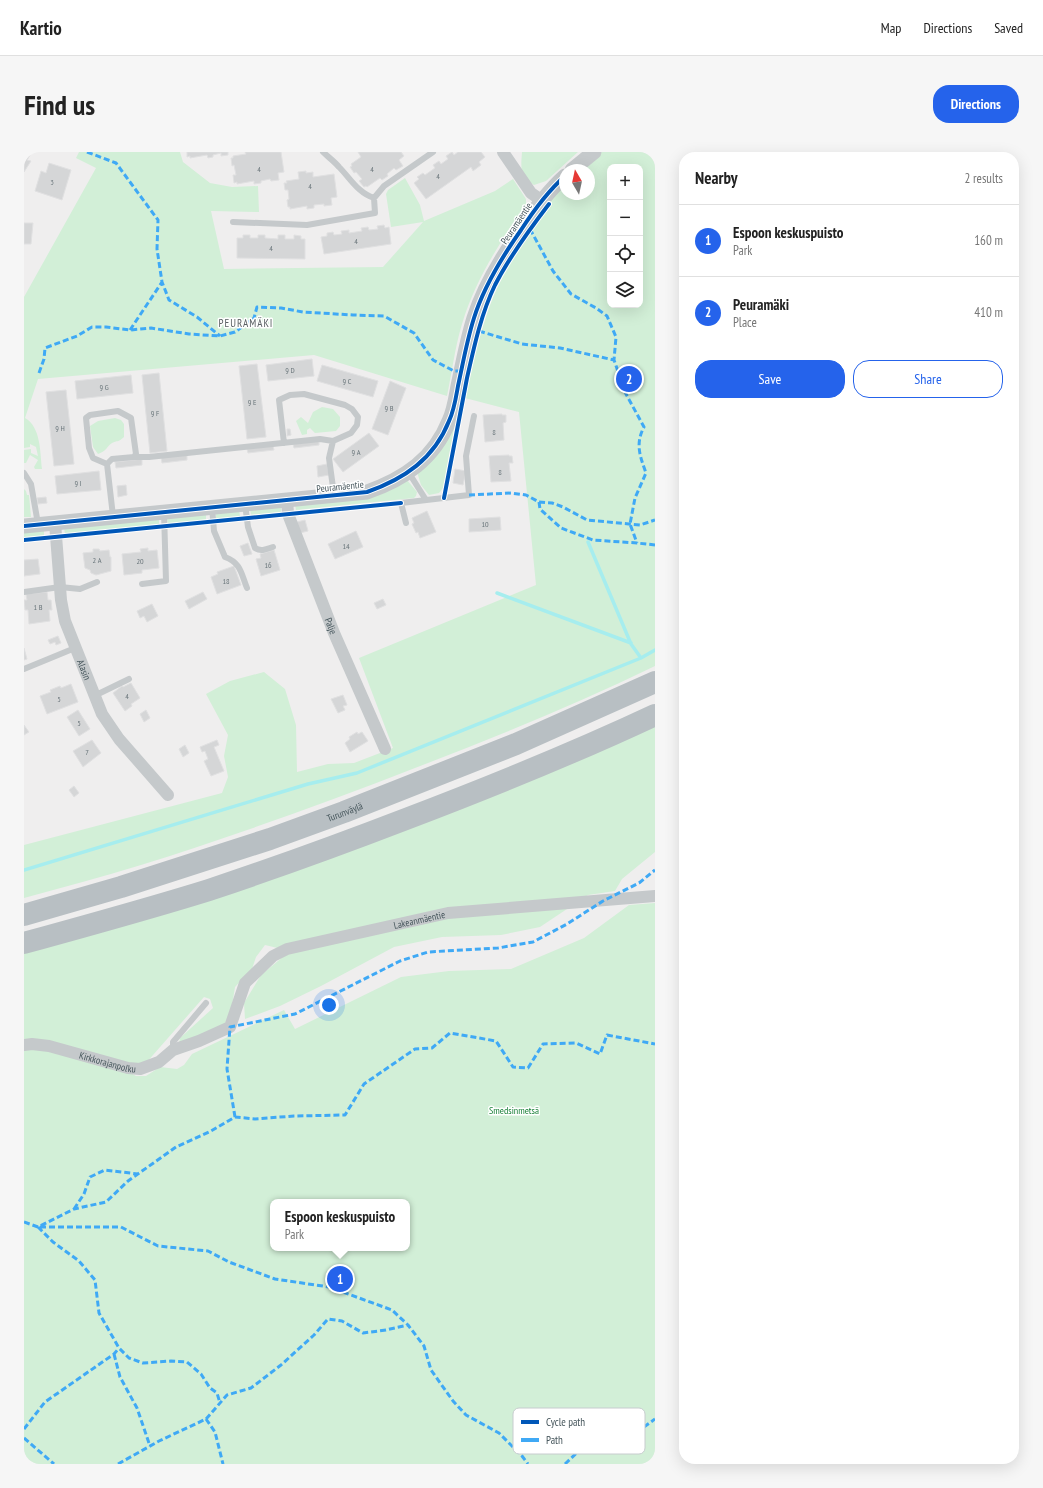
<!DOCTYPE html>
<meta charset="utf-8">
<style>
body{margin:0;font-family:"PT Sans Narrow",sans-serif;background:#f6f6f6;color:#222}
.controls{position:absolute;right:12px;top:12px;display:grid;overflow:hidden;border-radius:8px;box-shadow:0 4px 16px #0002}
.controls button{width:36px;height:36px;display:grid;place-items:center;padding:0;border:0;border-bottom:1px solid #e0e0e0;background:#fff;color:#222;font:20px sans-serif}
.compass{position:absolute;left:535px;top:12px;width:36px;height:36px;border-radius:50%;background:#fff;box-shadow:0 4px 16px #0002;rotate:351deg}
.you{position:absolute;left:305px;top:853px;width:14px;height:14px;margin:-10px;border:3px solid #fff;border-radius:50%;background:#1a73e8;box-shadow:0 0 0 6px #1a73e833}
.badge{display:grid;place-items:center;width:26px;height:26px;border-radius:50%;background:#2563eb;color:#fff;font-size:13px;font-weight:700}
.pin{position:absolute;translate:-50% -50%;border:2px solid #fff;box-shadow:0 1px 4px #0006}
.popup{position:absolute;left:246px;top:1047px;width:140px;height:52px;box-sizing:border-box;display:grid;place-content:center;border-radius:8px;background:#fff;filter:drop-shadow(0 1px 3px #0005);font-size:13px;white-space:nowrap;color:#767676}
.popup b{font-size:15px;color:#222}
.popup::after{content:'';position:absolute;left:50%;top:100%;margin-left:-8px;border:8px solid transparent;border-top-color:#fff}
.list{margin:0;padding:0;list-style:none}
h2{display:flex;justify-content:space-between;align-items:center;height:52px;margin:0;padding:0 16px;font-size:17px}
h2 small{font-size:13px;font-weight:400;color:#767676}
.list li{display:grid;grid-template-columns:26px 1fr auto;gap:12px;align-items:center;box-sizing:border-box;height:72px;padding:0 16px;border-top:1px solid #e0e0e0}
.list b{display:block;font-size:15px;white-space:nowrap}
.list p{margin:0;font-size:13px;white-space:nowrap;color:#767676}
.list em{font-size:13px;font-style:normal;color:#767676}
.actions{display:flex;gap:8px;padding:12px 16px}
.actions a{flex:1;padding:9px 0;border:1px solid #2563eb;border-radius:16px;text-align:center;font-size:14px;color:#2563eb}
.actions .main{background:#2563eb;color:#fff}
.icon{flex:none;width:22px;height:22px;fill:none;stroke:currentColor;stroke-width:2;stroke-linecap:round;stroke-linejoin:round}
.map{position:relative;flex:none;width:631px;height:1312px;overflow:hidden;border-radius:16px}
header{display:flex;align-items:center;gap:24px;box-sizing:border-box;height:56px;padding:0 20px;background:#fff;border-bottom:1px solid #e0e0e0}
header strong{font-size:19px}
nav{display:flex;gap:22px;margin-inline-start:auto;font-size:14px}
.intro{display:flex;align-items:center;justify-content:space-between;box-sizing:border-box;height:96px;padding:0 24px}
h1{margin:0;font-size:28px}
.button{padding:10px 18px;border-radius:16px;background:#2563eb;color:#fff;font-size:14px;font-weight:700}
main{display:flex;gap:24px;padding:0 24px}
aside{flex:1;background:#fff;border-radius:16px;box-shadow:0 4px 16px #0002}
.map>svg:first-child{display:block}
.green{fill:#d2efd7;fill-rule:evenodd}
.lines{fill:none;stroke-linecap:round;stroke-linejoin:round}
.stream{stroke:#a6edee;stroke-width:3.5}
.building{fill:#d5d6d7;stroke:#e0e0e1}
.service{stroke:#c5c9cb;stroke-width:6}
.minor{stroke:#c5c9cb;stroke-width:12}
.tertiary{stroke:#c5c9cb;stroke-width:15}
.motorway{stroke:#b8bfc3;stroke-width:22}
.quiet{stroke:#3fa9f5;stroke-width:3;stroke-dasharray:6 3;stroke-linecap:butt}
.cycleway-casing{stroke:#fff;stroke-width:6}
.cycleway{stroke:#0057b8;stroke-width:4}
.labels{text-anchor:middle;stroke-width:3;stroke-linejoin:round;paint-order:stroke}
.number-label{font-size:8px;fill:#6a767b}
.street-label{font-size:10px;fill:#45555b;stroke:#fff}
.park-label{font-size:10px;fill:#147e34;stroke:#fff}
.neighbourhood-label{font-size:11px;letter-spacing:1px;fill:#5a6063;stroke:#fff}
.key{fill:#fff;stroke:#c7ccce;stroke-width:1}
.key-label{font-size:11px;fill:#45555b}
</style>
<header>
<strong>Kartio</strong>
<nav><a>Map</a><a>Directions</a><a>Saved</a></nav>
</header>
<div class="intro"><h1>Find us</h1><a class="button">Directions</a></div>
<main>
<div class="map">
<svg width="631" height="1312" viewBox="0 0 631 1312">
<rect width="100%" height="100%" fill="#efeeee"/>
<path class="green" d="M55 0H156L159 10 186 31 208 35 234 34 235 60 187 59 200 117 359 115 399 70 367 75 362 42 364 38 381 26 396 53 400 69 471 39 489 27 502 47V53C476 90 451 128 438 172 431 195 428 220 423 244L290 203 14 227 1 266C17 275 16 300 18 317H11L10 315 14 308 6 303 2 311H0V298L7 297V301L14 304 12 295 6 292V295L0 296V145L72 16 52 6Z
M498 0H554L522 29 510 33C495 24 497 15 498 0Z
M578 0H631V514C553 552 472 585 391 616 301 651 210 684 117 713 78 725 39 735 0 746V693L198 641 204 625 200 604 204 583 182 542 206 529 240 520 261 537 272 573 273 620 304 612 330 611 369 596 335 506 512 433 495 260 441 246C451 205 459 162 479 124 492 99 508 77 524 54L525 49 541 32V42H565V18H556ZM586 15H616V153H586Z
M298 255 309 257 316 265V274L312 279 291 281 286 276 283 278V282L278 283 272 269 277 265 284 271 289 260Z
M91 266 97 268 100 272V285C94 291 93 288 88 291 82 295 83 299 74 302L69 295 66 274 74 269Z
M431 271 419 336 415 341 405 343 397 333 393 320Z
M383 328 393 340 392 344 390 346 272 358 271 353 364 339Z
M0 337 2 339 3 343H5L7 365H0Z
M257 354V360L227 363 226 357Z
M215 358 216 364 192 367V361Z
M182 362V368L144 372 143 366Z
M135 366V372L41 382 40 376Z
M20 378V384L0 386V380Z
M631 571V700L598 727 591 739 564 743 516 775 477 783 418 785 370 795 297 834 256 854 221 867 220 851 237 823 266 799 241 793 232 805 228 817 211 835 207 860 199 875 155 892 156 886 189 856 186 847 180 845 122 911 109 913 0 890V801Z
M631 751V1312H0V895H16L103 919 112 924H122L136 915 153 917 160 913 168 902 260 858 271 877 377 825 425 819 487 817 560 786 605 753ZM249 1050H383V1096H249Z"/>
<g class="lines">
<path class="stream" d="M564 390 607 492 617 506 631 498
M473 441 607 491
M0 718 284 632 333 621 617 506"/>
</g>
<path class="building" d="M0 0H8L3 8 7 9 0 20Z
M163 0H204V3L197 4V1L189 3V5L184 6 183 3 166 6V4L163 5Z
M221 0H257L260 20 254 21 255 28 247 29 246 27 237 29V31L230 32V29L213 32V30L210 31 209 23H212L210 13 208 14 207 6H209V4L222 2Z
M334 0H377L380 4 375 8 379 14 372 18 370 16 363 22 364 24 358 28 356 26 343 35 342 34 340 35 335 29 338 27 332 20 330 21 326 15 328 14 327 12 337 5Z
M428 0 430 3 434 0H457L461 5 455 10 457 13 449 19 447 15 402 47 390 31 395 27 393 25 399 21 401 23 411 16 409 13 415 9 417 12 424 7 422 4Z
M25 11 47 18 38 48 11 39 17 19 22 21Z
M282 19V21L289 20V25L310 22 313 45 307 46 308 53 300 54V52L290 53V56L283 57V54L266 57V55H264L263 48 265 47 264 38H261L260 31H263L262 29 275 27 274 20Z
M0 71H9L7 92H0Z
M360 73 361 76 365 75 367 92 300 102 297 85 303 84V81L309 80 310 83 318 82 317 79 325 78V81L338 79 337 76 344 75 345 78 354 77 353 74Z
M219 83H226V86H234V83H241V86L254 87V83H261V87H270V83L277 84V87H281V107L213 106V86H219Z
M288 207 290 224 244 229 242 213Z
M233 212 242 285 223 287 215 214Z
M298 213 354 229 349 245 293 229Z
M135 221 143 299 126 301 118 223Z
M107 223 109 241 53 247 51 229Z
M366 229 382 236 364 283 348 277Z
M42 238 50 312 30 314 22 240Z
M478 262V263H482V270L479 271 480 288 461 290 459 263Z
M263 277H266L267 283 263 284Z
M345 281 355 294 319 320 309 307Z
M295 289V293L270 296 269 292Z
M249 294 250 298 224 301 223 297Z
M163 302V308L138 311 137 305Z
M485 303V304H488L489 311H485L487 329 467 330 465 304Z
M118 307V313L92 316 91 310Z
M303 312 305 323 294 325 293 314Z
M431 317 442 319 439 333 429 331Z
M75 319 77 338 33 342 31 324Z
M102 333 103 343 94 345 93 334Z
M22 345 23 351 14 352 13 346Z
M403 359 412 380 396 386 394 380 392 381 388 372 390 371 388 366Z
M476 365 477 378 445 380V367Z
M281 368 284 379 276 381 273 370Z
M332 379 339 395 311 407 304 392Z
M224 391 228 402 220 404 216 394Z
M124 396V399L133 398 135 416 118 418V421L100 423 98 402 117 400 116 397Z
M69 397H75L76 399 85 398 86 405H87V419L72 423 67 421 66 418 61 416 59 401 69 400Z
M250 398 256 418 237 424 232 407 237 406 236 402Z
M14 407 16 422 0 424V408Z
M210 414 217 433 193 442 187 425 194 422 193 420Z
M23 440 24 448H27L28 458H25L26 469 5 472 4 458H1L0 448H3L2 442Z
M179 440 183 447 165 457 161 449Z
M359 447 362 453 353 457 350 451Z
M128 452 134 464 123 470 120 464 116 466 113 459Z
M34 484 37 491 32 493 31 490 26 492 24 488Z
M0 496 3 507 0 508Z
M107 531 116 546 107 552 108 554 101 559 89 541 98 534 99 535Z
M47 532 54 550 23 562 16 544 27 540 26 538 36 534 37 536Z
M319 543 323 553 319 554 321 558 314 561 307 547Z
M54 558 66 577 55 584 43 565Z
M122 558 126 566 120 570 116 562Z
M0 573 5 580 0 583Z
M333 580 334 582 338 580 344 589 326 600 321 591 326 587 325 585Z
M68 588 77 601 59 615 49 599Z
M193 588 195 593 190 595 200 619 187 624 180 609 184 607 181 599 178 600 176 595Z
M161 593 165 601 159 605 155 597Z
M50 634 55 641 50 645 45 638Z"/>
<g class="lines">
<path class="service" d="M299 0C304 5 310 9 315 15 326 26 334 41 350 46
M209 70 283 73 351 61 350 46 360 34 409 0
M260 291 255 248 266 243 280 242 321 253 328 257 334 265 333 273 327 281 309 289
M110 305H125L296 287 309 289 305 306 310 343
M83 312 88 307 110 305 112 302 107 266 94 259 66 263 62 266 65 296 69 306 83 312 89 364
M0 321 7 332 14 372
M385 321 402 348
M221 352 224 375 231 396C237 400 243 397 249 395
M188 355 190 379 201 405C217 411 217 421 223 436
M382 371 377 351 445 343 442 304 450 264
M118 432 142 429 140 360
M0 440 36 435 56 437 73 430
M0 517 51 496
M70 544 105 527
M149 898V890L182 851"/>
<g class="minor">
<path d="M479 0 507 41 517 48"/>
<path id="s1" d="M263 347 264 362 310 481 361 597"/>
<path id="s2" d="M31 371 37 448 41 469 78 562 95 587 144 643"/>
<path id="s3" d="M0 893 8 892 25 894 104 916 116 917 135 910 149 898 175 889 206 875 221 831 249 804 263 797 424 761 631 744"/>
</g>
<path class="tertiary" d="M548 18 570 0
M0 374 343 340C380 327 410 307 425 269 430 259 432 245 434 234 439 211 443 188 450 166 460 134 478 105 497 78 510 58 523 40 541 24"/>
<g class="motorway">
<path id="s4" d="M0 763 97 735 246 687 320 660 492 592 631 530"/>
<path d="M0 791C62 774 124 757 185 738 251 716 317 692 382 667 466 635 550 601 631 563"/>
</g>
<path class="quiet" d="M63 0 92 11 134 68 133 97 138 130 145 148 173 165 196 184
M506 77 529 119 547 142 572 156 583 164 592 185 590 208 602 242 620 275C611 292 616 304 622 321L611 346 606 372 613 391
M106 178 138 130
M455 179 498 192 536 196 590 208
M15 221 20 207 21 196 53 184 68 175H82L106 178 127 176 165 182 196 184 211 180 230 166 233 155 257 156 279 160 329 163 360 164 390 181 409 208 430 219H437
M445 343 487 341 502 343 515 350 528 351 539 355 563 368 616 373 631 368
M515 350 516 357 537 376 569 388 613 391 631 393
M211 965 203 917 206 875 271 862 376 809 404 800 474 796 509 790 543 772 579 749 615 731 631 718
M50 1057 60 1042 66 1025 81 1018 114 1022
M0 1070 14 1075 50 1057 82 1050 104 1029 152 995 187 979 211 965 231 967 270 964 321 963 340 932 391 897 408 896 426 881 472 889 489 915 504 916 519 892 552 891 576 902 583 883 631 892
M14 1075 29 1090 55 1109 71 1128 75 1161 95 1196 105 1206 119 1211 147 1209 163 1210 177 1222 186 1236 193 1241 196 1251
M16 1075H97L134 1094 184 1099 205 1110 251 1127 305 1135 368 1158 384 1173 400 1194 407 1218 429 1249 442 1263 475 1281 498 1304 504 1312
M90 1202 96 1225 113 1256 126 1294
M182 1267 191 1280 199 1312
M0 1277 21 1250 90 1202 95 1196
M0 1286 30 1312
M94 1312 135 1289 182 1267 203 1243 227 1236 257 1213 290 1183 304 1167 318 1169 339 1181 362 1178 384 1173
M541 1312 561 1293 610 1282 631 1267"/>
<defs>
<path id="cycleway" d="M420 346C428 306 435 266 443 226 450 195 457 162 471 133 486 104 505 78 525 52
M0 374 343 340C380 327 410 307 425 269 430 259 432 245 434 234 439 211 443 188 450 166 460 134 478 105 497 78 510 58 523 40 541 24
M0 388 377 351"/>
</defs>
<use href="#cycleway" class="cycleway-casing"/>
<use href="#cycleway" class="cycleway"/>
</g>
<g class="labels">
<g class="number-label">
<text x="235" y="20">4</text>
<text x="348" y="20">4</text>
<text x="414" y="27">4</text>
<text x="28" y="33">3</text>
<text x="286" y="37">4</text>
<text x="332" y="92">4</text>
<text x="247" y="99">4</text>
<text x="266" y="221">9 D</text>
<text x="323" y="232">9 C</text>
<text x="80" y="238">9 G</text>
<text x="228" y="253">9 E</text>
<text x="365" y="259">9 B</text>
<text x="131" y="264">9 F</text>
<text x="36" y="279">9 H</text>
<text x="470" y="283">8</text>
<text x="332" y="303">9 A</text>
<text x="476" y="323">8</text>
<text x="54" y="334">9 I</text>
<text x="461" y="375">10</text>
<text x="322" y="397">14</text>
<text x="73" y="411">2 A</text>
<text x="116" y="412">20</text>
<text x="244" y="416">16</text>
<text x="202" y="432">18</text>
<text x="14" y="458">1 B</text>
<text x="103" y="547">4</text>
<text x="35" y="550">5</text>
<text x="55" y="574">5</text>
<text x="63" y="603">7</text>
</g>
<g class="street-label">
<text transform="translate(492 71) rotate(-56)" y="4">Peuramäentie</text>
<text transform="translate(316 334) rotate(-6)" y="4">Peuramäentie</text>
<text dy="4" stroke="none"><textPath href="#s1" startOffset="135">Palje</textPath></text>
<text dy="4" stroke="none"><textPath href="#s2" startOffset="151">Alasin</textPath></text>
<text dy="4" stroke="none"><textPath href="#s4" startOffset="337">Turunväylä</textPath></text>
<text dy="4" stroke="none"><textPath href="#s3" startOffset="456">Lakeanmäentie</textPath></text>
<text dy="4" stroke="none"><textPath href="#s3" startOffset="86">Kirkkorajanpolku</textPath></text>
</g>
<g class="park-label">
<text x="490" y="962">Smedsinmetsä</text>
</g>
<g class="neighbourhood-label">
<text x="222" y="175">PEURAMÄKI</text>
</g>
</g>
<rect x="489" y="1256" width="132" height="46" rx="6" class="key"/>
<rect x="497" y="1268" width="18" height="4" fill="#0057b8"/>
<rect x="497" y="1286" width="18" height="4" fill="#3fa9f5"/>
<g class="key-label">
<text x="522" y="1274">Cycle path</text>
<text x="522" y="1292">Path</text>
</g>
</svg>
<div class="controls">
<button>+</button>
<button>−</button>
<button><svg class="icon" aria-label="locate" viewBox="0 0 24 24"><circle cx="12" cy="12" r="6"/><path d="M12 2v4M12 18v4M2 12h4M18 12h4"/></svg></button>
<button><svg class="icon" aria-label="layers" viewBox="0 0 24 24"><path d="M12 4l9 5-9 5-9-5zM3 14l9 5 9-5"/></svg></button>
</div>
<svg class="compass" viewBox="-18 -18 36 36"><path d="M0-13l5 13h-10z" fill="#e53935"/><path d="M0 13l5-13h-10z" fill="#767676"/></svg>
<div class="you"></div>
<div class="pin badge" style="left:316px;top:1127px">1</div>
<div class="popup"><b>Espoon keskuspuisto</b>Park</div>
<div class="pin badge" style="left:605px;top:227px">2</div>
</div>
<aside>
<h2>Nearby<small>2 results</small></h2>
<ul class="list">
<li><span class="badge">1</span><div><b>Espoon keskuspuisto</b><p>Park</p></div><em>160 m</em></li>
<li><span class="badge">2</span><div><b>Peuramäki</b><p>Place</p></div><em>410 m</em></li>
</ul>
<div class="actions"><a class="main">Save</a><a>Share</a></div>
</aside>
</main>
